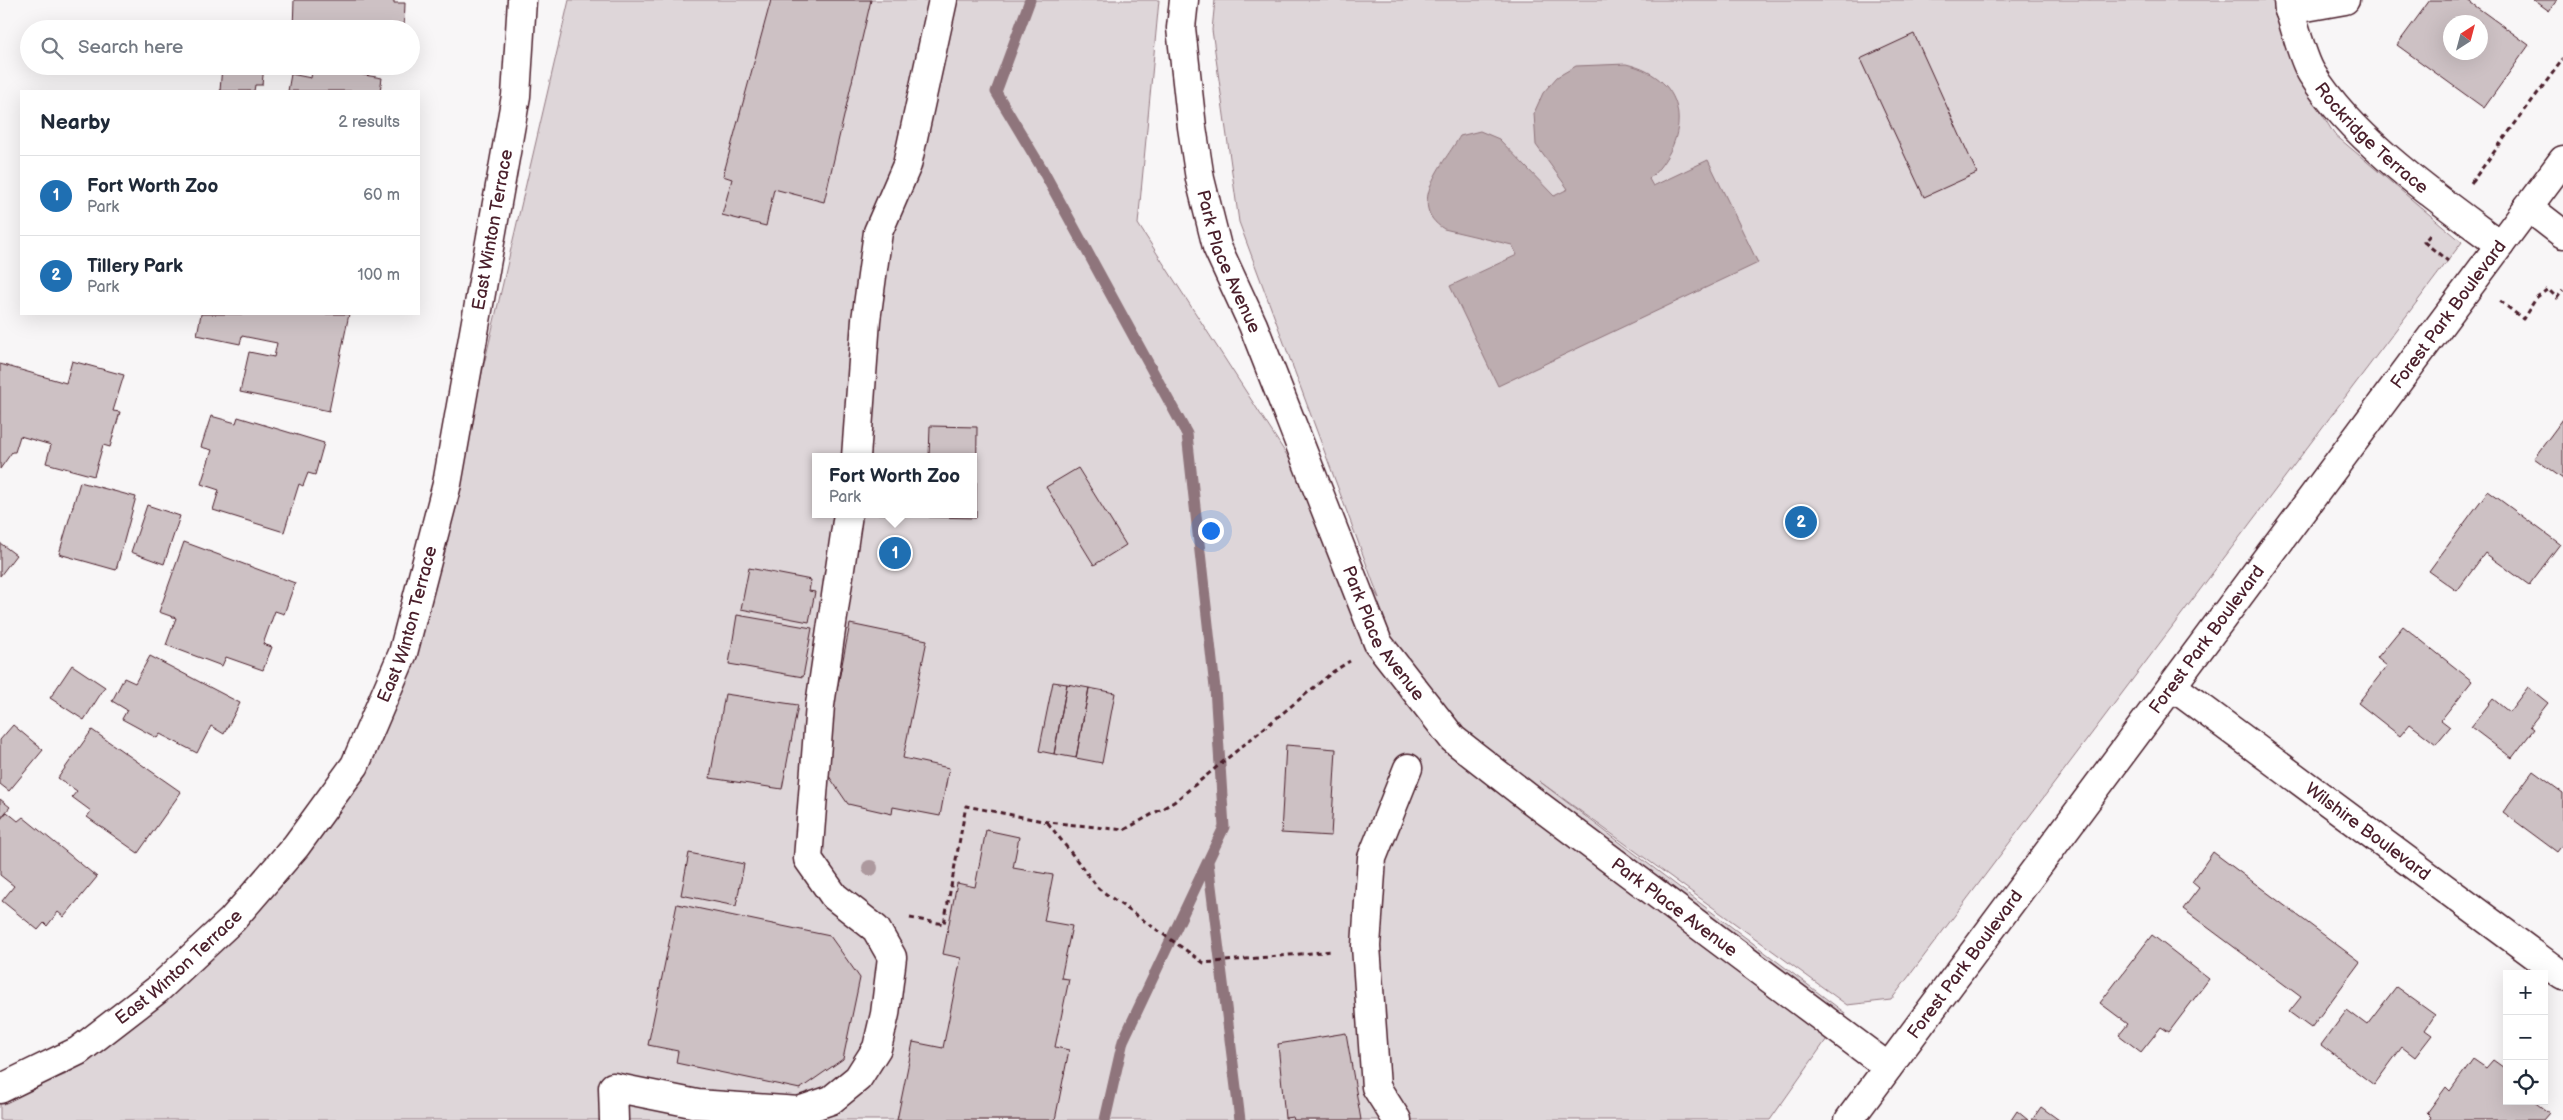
<!DOCTYPE html>
<meta charset="utf-8">
<style>
body{margin:0;font-family:"Balsamiq Sans",sans-serif;background:#f2f2f3;color:#1f2937}
.controls{position:absolute;right:15px;bottom:15px;display:grid;overflow:hidden;border-radius:0px;box-shadow:0 5px 20px #0002}
.controls button{width:45px;height:45px;display:grid;place-items:center;padding:0;border:0;border-bottom:1px solid #e0e1e3;background:#fff;color:#1f2937;font:25px sans-serif}
.compass{position:absolute;left:2443px;top:15px;width:45px;height:45px;border-radius:50%;background:#fff;box-shadow:0 5px 20px #0002;rotate:36deg}
.you{position:absolute;left:1210px;top:530px;width:18px;height:18px;margin:-12px;border:4px solid #fff;border-radius:50%;background:#1a73e8;box-shadow:0 0 0 8px #1a73e833}
.badge{display:grid;place-items:center;width:32px;height:32px;border-radius:50%;background:#1f6fb2;color:#fff;font-size:16px;font-weight:700}
.pin{position:absolute;translate:-50% -50%;border:2px solid #fff;box-shadow:0 1px 5px #0006}
.popup{position:absolute;left:812px;top:453px;width:165px;height:65px;box-sizing:border-box;display:grid;place-content:center;border-radius:0px;background:#fff;filter:drop-shadow(0 1px 4px #0005);font-size:16px;white-space:nowrap;color:#747a83}
.popup b{font-size:19px;color:#1f2937}
.popup::after{content:'';position:absolute;left:50%;top:100%;margin-left:-10px;border:10px solid transparent;border-top-color:#fff}
.list{margin:0;padding:0;list-style:none}
h2{display:flex;justify-content:space-between;align-items:center;height:65px;margin:0;padding:0 20px;font-size:21px}
h2 small{font-size:16px;font-weight:400;color:#747a83}
.list li{display:grid;grid-template-columns:32px 1fr auto;gap:15px;align-items:center;box-sizing:border-box;height:80px;padding:0 20px;border-top:1px solid #e0e1e3}
.list b{display:block;font-size:19px;white-space:nowrap}
.list p{margin:0;font-size:16px;white-space:nowrap;color:#747a83}
.list em{font-size:16px;font-style:normal;color:#747a83}
.icon{flex:none;width:28px;height:28px;fill:none;stroke:currentColor;stroke-width:2;stroke-linecap:round;stroke-linejoin:round}
.map{position:relative;flex:none;width:2563px;height:1120px;overflow:hidden}
.search{position:absolute;background:#fff;box-shadow:0 5px 20px #0002;left:20px;top:20px;width:400px;height:55px;display:flex;align-items:center;gap:12px;box-sizing:border-box;padding:0 18px;border-radius:28px;color:#747a83;font-size:19px}
.panel{position:absolute;background:#fff;box-shadow:0 5px 20px #0002;left:20px;top:90px;width:400px;height:225px;border-radius:0px}
.map>svg:first-child{display:block}
.green{fill:#ded6d9;stroke:#947a82;fill-rule:evenodd}
.water{fill:#bdadb0;stroke:#8f747b}
.lines{fill:none;stroke-linecap:round;stroke-linejoin:round}
.stream{stroke:#8f747b;stroke-width:11}
.building{fill:#cdc1c4;stroke:#4a1f2b;fill-rule:evenodd}
.minor-casing{stroke:#4a1f2b;stroke-width:31}
.major-casing{stroke:#4a1f2b;stroke-width:31}
.path{stroke:#4a1f2b;stroke-width:3;stroke-dasharray:5 4;stroke-linecap:butt}
.minor{stroke:#fff;stroke-width:28}
.major{stroke:#fff;stroke-width:28}
.tree{fill:#ad999e}
.labels{text-anchor:middle;stroke-width:5;stroke-linejoin:round;paint-order:stroke}
.street-label{font-size:18px;fill:#4a1f2b;stroke:#fff}
</style>
<div class="map">
<svg width="2563" height="1120" viewBox="0 0 2563 1120">
<rect width="100%" height="100%" fill="#f8f6f7"/>
<filter id="ink" filterUnits="userSpaceOnUse"><feTurbulence type="fractalNoise" baseFrequency=".02" numOctaves="2"/><feDisplacementMap in="SourceGraphic" scale="10" xChannelSelector="R" yChannelSelector="G"/><feConvolveMatrix kernelMatrix="1 2 1 2 8 2 1 2 1" color-interpolation-filters="sRGB"/></filter>
<g filter="url(#ink)">
<path class="green" d="M569 0H1159L1138 224 1379 598 1239 222 1212 30 1215 0H2275L2292 64 2334 134 2462 242 1891 1000 1847 1005 1539 781 1845 1013 1770 1120H0V1101L67 1074 230 942 291 869 348 794 451 506ZM816 457H974V514H816Z"/>
<path class="water" d="M1626 64C1690 79 1692 138 1649 179L1653 186 1708 160 1758 263 1498 386 1450 286 1517 255 1512 245 1444 229C1405 205 1444 163 1460 136L1480 131 1499 139 1554 196 1568 189 1536 145 1534 113 1543 93 1557 77 1576 66Z"/>
<g class="lines">
<path class="stream" d="M1030 0 996 92 1041 167 1187 434 1215 688 1224 827 1123 1041 1105 1120
M1208 862 1240 1120"/>
</g>
<path class="building" d="M294 0H394V3H405L404 29H293Z
M771 0H871L824 202 774 189 766 226 722 215 732 179 723 176Z
M2430 0H2467L2529 45 2484 108 2397 45ZM2450 22H2480V52H2450Z
M2534 0H2557L2549 11Z
M1914 34 1977 173 1924 197 1860 59Z
M222 66H264L262 85H255L254 91H220Z
M329 69 382 78 380 91H288L291 74 311 78 312 71 328 73Z
M201 314H349L329 411 240 392 249 352 274 357 277 343 242 336 240 344 197 335Z
M72 361 124 375 113 411 120 412 110 447 103 445 94 476 46 463 51 445 20 436 15 452H12L0 469V364L66 383Z
M211 416 236 423 238 417 324 443 315 475 308 473 303 486 299 484 284 532 213 510 219 490 201 484 212 450 201 447Z
M2563 419V479L2534 458Z
M930 426 977 427 976 518 929 517V514H974V457H929Z
M1078 468 1126 545 1094 565 1046 487Z
M80 482 136 497 116 570 59 554Z
M2488 491 2560 544 2529 585 2485 553 2457 591 2429 571Z
M147 505 180 516 164 564 131 552Z
M184 542 295 583 284 614 275 611 263 644 272 647 263 670 226 657 222 666 166 645 176 618 159 612Z
M0 543 16 555 0 576Z
M749 568 811 580 809 591 815 592 809 622 741 609Z
M737 615 812 628 803 677 729 664Z
M850 624 927 640 903 758 949 768 940 816 893 807 892 814 848 804 822 766Z
M2403 626 2472 681 2441 720 2450 727 2436 744 2410 724 2400 736 2358 703 2387 666 2377 658Z
M150 656 240 703 224 734 211 726 197 753 160 734 157 738 122 719 127 710 112 701 124 678 135 683Z
M72 665 105 687 84 720 50 698Z
M1053 682 1067 684 1054 754 1039 751Z
M1067 684 1089 688 1076 758 1054 754Z
M2528 687 2548 703 2530 726 2534 729 2512 758 2471 727 2493 699 2509 712Z
M1089 688 1115 693 1102 763 1076 758Z
M725 694 798 705 782 789 710 778Z
M13 725 43 750 9 791 0 784V740Z
M92 730 181 792 138 853 87 817 91 811 72 797 77 791 58 778Z
M1286 745 1336 749 1331 836 1281 833Z
M2533 771 2563 793V844L2557 852 2503 812Z
M0 799 10 807 0 819Z
M7 812 18 821 23 817 97 877 64 917 58 912 47 926 44 923 38 930 2 901 14 886 0 875V820Z
M986 830 1019 837 1013 868 1053 875 1044 921 1072 926 1061 978 1069 979 1055 1047 1069 1050 1055 1120H897L913 1042 943 1048 961 958 943 954 957 883 975 887Z
M2213 852 2360 962 2311 1028 2289 1012 2301 997 2183 909 2199 888 2192 882Z
M689 853 744 864 736 906 681 895Z
M677 904 830 936 860 978 843 1059 800 1089 676 1063 678 1051 648 1045Z
M2152 935 2209 979 2169 1032 2161 1027 2141 1052 2119 1035 2128 1024 2100 1003Z
M2396 987 2435 1015 2425 1030 2432 1035 2415 1057 2402 1047 2374 1085 2321 1045 2347 1010 2367 1025Z
M1346 1033 1361 1120H1294L1293 1117 1285 1118 1278 1044Z
M2473 1059 2486 1068 2493 1060 2507 1070V1101H2533L2549 1113 2543 1120H2429L2431 1117 2427 1113 2446 1087 2450 1091Z
M2041 1107 2059 1120H2032Z
M2017 1111 2028 1120H2011Z"/>
<g class="lines">
<defs>
<g id="minor">
<path id="s1" d="M1184 0 1181 28 1192 127 1200 179 1217 247 1253 325 1378 643 1453 739 1530 799 1888 1067"/>
<path id="s2" d="M2288 0 2289 10C2296 29 2302 58 2312 74 2354 141 2437 198 2500 245"/>
<path d="M2289 10 2345 0"/>
<path d="M2528 207 2563 234"/>
<path d="M856 457 866 320 878 232 907 165 943 0"/>
<path id="s3" d="M2172 686 2563 976"/>
<path id="s4" d="M0 1089 78 1051 157 990 232 920 296 846 355 765 403 653 447 484 516 96 522 0"/>
<path d="M614 1120 613 1087 697 1104 799 1111 831 1100 858 1078 877 1048 885 1014 892 957 876 929 834 896 808 859 820 705 848 514"/>
<path d="M1397 1120 1376 1087 1366 946 1372 858 1408 768"/>
</g>
<g id="major">
<path id="s5" d="M1849 1120 2563 160"/>
</g>
</defs>
<use href="#minor" class="minor-casing"/>
<use href="#major" class="major-casing"/>
<path class="path" d="M2471 183 2563 59
M2430 235 2424 242 2448 261
M2500 301 2523 319 2537 297 2548 289 2557 298 2563 290
M1048 823 1099 889 1204 963 1333 951
M910 918 944 924 966 806 1048 822 1124 830 1174 802 1334 671 1350 661"/>
<use href="#minor" class="minor"/>
<use href="#major" class="major"/>
</g>
<circle class="tree" cx="870" cy="868" r="8"/>
</g>
<g class="labels">
<g class="street-label">
<text dy="6" stroke="none"><textPath href="#s2" startOffset="166">Rockridge Terrace</textPath></text>
<text dy="6" stroke="none"><textPath href="#s4" startOffset="1042">East Winton Terrace</textPath></text>
<text dy="6" stroke="none"><textPath href="#s1" startOffset="268">Park Place Avenue</textPath></text>
<text dy="6" stroke="none"><textPath href="#s5" startOffset="1004">Forest Park Boulevard</textPath></text>
<text dy="6" stroke="none"><textPath href="#s4" startOffset="638">East Winton Terrace</textPath></text>
<text dy="6" stroke="none"><textPath href="#s1" startOffset="672">Park Place Avenue</textPath></text>
<text dy="6" stroke="none"><textPath href="#s5" startOffset="599">Forest Park Boulevard</textPath></text>
<text dy="6" stroke="none"><textPath href="#s3" startOffset="244">Wilshire Boulevard</textPath></text>
<text dy="6" stroke="none"><textPath href="#s1" startOffset="1078">Park Place Avenue</textPath></text>
<text dy="6" stroke="none"><textPath href="#s5" startOffset="194">Forest Park Boulevard</textPath></text>
<text dy="6" stroke="none"><textPath href="#s4" startOffset="218">East Winton Terrace</textPath></text>
</g>
</g>
</svg>
<div class="controls">
<button>+</button>
<button>−</button>
<button><svg class="icon" aria-label="locate" viewBox="0 0 24 24"><circle cx="12" cy="12" r="6"/><path d="M12 2v4M12 18v4M2 12h4M18 12h4"/></svg></button>
</div>
<svg class="compass" viewBox="-18 -18 36 36"><path d="M0-13l5 13h-10z" fill="#e53935"/><path d="M0 13l5-13h-10z" fill="#747a83"/></svg>
<div class="you"></div>
<div class="pin badge" style="left:895px;top:553px">1</div>
<div class="popup"><b>Fort Worth Zoo</b>Park</div>
<div class="pin badge" style="left:1801px;top:522px">2</div>
<div class="search"><svg class="icon" aria-label="search" viewBox="0 0 24 24"><circle cx="10" cy="10" r="6"/><path d="M15 15l6 6"/></svg>Search here</div>
<section class="panel">
<h2>Nearby<small>2 results</small></h2>
<ul class="list">
<li><span class="badge">1</span><div><b>Fort Worth Zoo</b><p>Park</p></div><em>60 m</em></li>
<li><span class="badge">2</span><div><b>Tillery Park</b><p>Park</p></div><em>100 m</em></li>
</ul>
</section>
</div>
